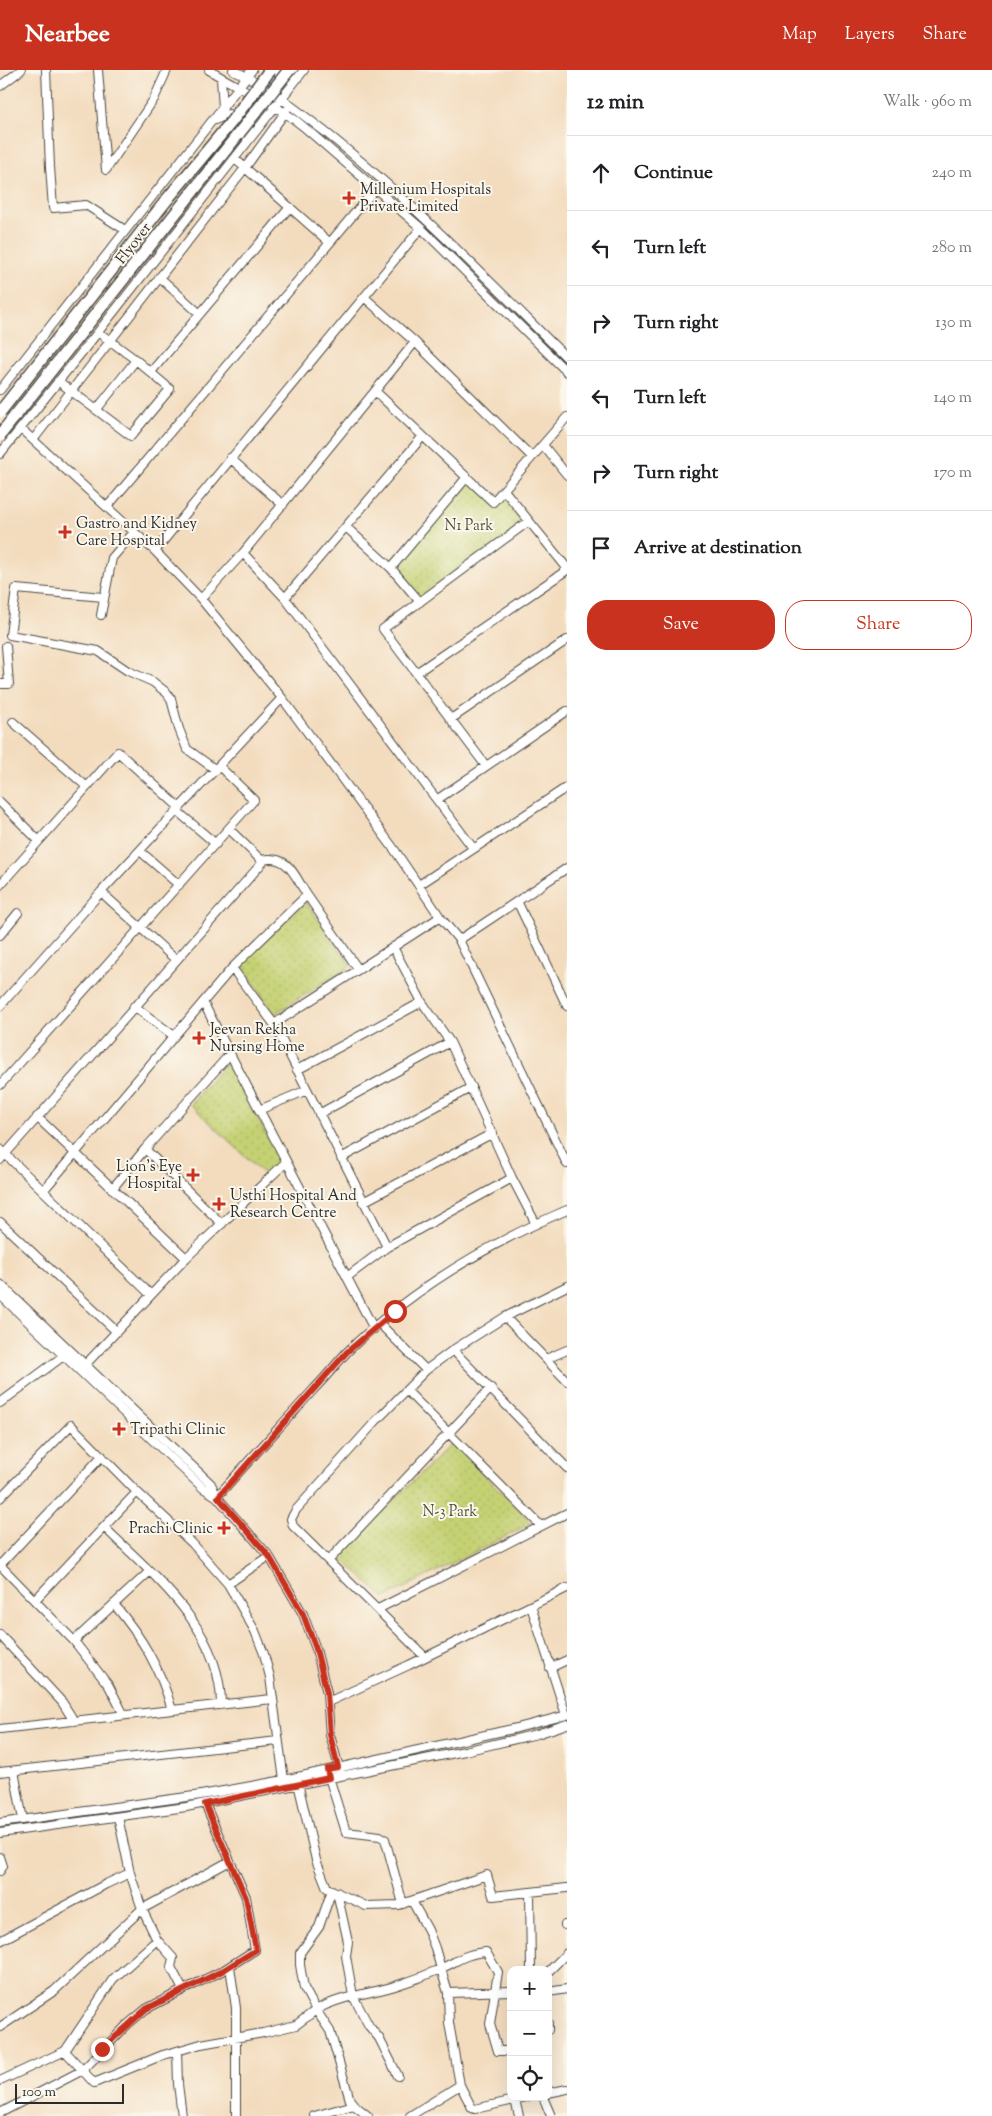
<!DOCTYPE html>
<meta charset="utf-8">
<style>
body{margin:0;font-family:"Sorts Mill Goudy",serif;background:#f6f6f6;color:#202124}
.controls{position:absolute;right:15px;bottom:15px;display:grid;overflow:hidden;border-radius:10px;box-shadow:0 5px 20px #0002}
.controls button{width:45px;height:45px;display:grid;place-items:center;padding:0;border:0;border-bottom:1px solid #e0e0e0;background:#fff;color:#202124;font:25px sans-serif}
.scale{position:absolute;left:15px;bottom:12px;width:109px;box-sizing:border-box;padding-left:5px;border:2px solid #2b2b2b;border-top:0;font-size:14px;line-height:18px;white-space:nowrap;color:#2b2b2b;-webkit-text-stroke:4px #fbf7ec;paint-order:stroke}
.stop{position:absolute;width:15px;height:15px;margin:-11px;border:4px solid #c8321e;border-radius:50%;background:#fff}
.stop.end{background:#c8321e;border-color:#fff;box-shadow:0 1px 5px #0008}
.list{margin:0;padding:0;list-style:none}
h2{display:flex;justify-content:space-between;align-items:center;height:65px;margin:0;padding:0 20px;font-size:21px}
h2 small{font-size:16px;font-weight:400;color:#757577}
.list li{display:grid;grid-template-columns:32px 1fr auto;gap:15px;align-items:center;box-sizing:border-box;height:75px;padding:0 20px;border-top:1px solid #e0e0e0}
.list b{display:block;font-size:19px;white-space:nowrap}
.list em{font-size:16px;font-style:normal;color:#757577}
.actions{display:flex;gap:10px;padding:15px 20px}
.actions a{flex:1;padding:11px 0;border:1px solid #c8321e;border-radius:20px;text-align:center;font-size:18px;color:#c8321e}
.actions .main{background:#c8321e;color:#fff}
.icon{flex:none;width:28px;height:28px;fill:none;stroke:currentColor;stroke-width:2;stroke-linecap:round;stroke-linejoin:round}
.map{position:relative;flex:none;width:567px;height:2046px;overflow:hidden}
header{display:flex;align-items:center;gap:30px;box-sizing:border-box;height:70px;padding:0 25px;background:#c8321e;color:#fff}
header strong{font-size:24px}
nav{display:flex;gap:28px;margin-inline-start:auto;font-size:18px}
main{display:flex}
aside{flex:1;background:#fff}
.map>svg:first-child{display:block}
.park{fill:url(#park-dots);stroke:#787e4f}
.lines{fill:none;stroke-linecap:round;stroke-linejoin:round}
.minor-casing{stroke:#494641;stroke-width:10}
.minor{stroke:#fff;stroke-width:8}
.highway-bridge-casing{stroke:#494641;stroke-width:14;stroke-linecap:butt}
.highway-bridge{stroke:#fff;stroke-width:11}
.route{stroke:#c8321e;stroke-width:6}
.poi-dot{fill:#c8321e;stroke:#fbf7ec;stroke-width:2}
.labels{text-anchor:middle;stroke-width:4;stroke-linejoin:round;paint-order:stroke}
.poi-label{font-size:15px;fill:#2b2b2b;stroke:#fbf7ec;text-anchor:start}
.street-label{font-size:15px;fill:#2b2b2b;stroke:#fbf7ec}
.park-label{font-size:15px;fill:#52543d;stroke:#fbf7ec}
</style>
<header>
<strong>Nearbee</strong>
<nav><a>Map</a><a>Layers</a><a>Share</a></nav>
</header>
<main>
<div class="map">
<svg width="567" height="2046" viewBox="0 0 567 2046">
<defs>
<pattern id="park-dots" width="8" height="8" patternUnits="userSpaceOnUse" patternTransform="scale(1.25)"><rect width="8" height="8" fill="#c5d173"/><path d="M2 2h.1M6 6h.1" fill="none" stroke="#a9b464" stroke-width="1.8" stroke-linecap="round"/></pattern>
</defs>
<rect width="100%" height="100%" fill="#fbf7ec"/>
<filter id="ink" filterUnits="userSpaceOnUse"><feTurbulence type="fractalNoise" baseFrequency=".02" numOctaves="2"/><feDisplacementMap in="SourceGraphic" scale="10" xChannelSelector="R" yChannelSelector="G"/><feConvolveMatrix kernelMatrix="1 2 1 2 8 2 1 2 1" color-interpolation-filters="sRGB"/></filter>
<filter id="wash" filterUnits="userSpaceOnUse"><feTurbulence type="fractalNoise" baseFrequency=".0096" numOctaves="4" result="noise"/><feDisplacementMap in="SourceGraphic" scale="20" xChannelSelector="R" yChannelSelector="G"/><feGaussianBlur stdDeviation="1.12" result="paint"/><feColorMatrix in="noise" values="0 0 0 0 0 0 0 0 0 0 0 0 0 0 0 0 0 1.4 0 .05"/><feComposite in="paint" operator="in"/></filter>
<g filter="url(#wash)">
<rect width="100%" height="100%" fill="#f3dcbe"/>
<path class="park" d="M467 407 493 431 504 420 529 451 420 532 391 498Z
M306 832 351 896 274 944 241 893Z
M226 993 280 1088 279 1094 265 1105 190 1034Z
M452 1373 532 1453 384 1528 338 1485Z"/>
</g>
<g filter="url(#ink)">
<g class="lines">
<defs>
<path id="minor" d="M46 0 50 97 53 138 86 135 125 160
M98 0 106 100 154 29 167 0
M209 0C242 21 273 31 304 57L421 158 567 302
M233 0C267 15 295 39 324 61 411 130 488 210 567 288
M274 0 284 9H296
M221 8 223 38
M0 16 21 0
M215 50 229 44 249 57 247 71
M235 89 329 172
M159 207 200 244
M364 227 415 272 532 387
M151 302 290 137
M58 311 131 366 170 319 136 290 98 262
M0 320 252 0
M375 321 493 432 567 347
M97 339 136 290
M21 359 155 481 201 529 282 628 394 779 440 847 274 954 232 898 43 1121
M33 370 245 98 286 41
M543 375 567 405
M0 384 98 262 304 0
M230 388 283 435
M504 420 567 498
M107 437 376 118
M346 457 391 498 420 532
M155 481 421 158
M243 483 285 528 473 778
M391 498 467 407
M103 527 16 519 10 565 98 581 128 601 153 612 167 623 171 629 179 659 187 679 216 700
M285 528 423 366
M201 529 243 483 415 272
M101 545 112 488 134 462
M416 603 567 500
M0 614H9L6 576
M451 649 567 570
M13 652 87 717
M486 696 383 559 529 451
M438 729 567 641
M0 732 39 771
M177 741 216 774
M140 781 179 815
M261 790C289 784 294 805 307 825
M0 815 118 682 180 738
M419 815 567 717
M101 822 175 889
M517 831 567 936
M440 847 459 870 567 1094
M0 865 18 843
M459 870 567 798
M393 877 422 932 450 972 512 1108 536 1154
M232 898 307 825 358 899
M203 932 374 1259
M0 936 101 822 282 628
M134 936 174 966
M274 954 387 1177
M297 1000 422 932
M0 1015 254 730 219 696
M259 1040 307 1020
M319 1044 450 972
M37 1047 186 1188
M0 1079 151 1225
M145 1079 230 984
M341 1088 472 1017
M0 1090 263 792 229 759
M112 1119 145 1079 222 1154
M363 1132 493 1063
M0 1152 116 1261
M347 1207 387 1177 512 1108
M0 1214 211 1414 217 1427 269 1486 303 1544 316 1579 327 1623 330 1665 341 1705
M0 1225 203 1418 216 1426
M505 1247 567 1311
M380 1254 426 1300 376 1351 296 1440 291 1449 293 1456 425 1587
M453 1280 505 1247 567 1216
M546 1289 567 1280
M85 1295 186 1188 286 1092
M426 1300 453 1280 567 1398
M407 1321 541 1456
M0 1333 66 1284
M217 1427C249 1390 282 1355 314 1319 326 1307 336 1294 347 1282 409 1221 488 1174 567 1140
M0 1428 71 1355 137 1422 192 1473 228 1514 255 1561 264 1584 270 1607 284 1710
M104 1457C154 1506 221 1558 221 1635
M329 1490 491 1318
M0 1495 102 1386
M0 1495 74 1571
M228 1514 269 1486
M35 1530 137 1422
M114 1534C142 1568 160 1597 172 1640
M531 1536 566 1645
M378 1539 567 1443
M0 1565 62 1632 74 1651
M550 1598 567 1590
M328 1632 409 1595 567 1518
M124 1645 109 1616 74 1571 149 1502
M0 1659 272 1629
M14 1701 23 1750
M0 1702 278 1671
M328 1704 346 1762 380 1766 385 1769 403 1834
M297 1709 316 1790 327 1818 366 1836 399 1835 487 1805 493 1826 567 1818
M205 1734 246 1827 255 1880 222 1901 183 1920 171 1897 173 1888 157 1870 142 1839 230 1791
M0 1753 201 1725 284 1710 517 1658 567 1645
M0 1763 186 1737 465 1681 537 1664 567 1654
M0 1787 3 1796 0 1801
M337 1822 348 1872 346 1886 353 1926 369 1956 379 1968 398 2006
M530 1822 531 1900
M565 1855H567
M0 1871 106 1814 130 1803 118 1747
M230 1897 236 1938V2046
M548 1902 567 1883
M548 1922 567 1919
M448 1923 511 1921
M548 1953V1960
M0 1957 54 1921 142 1839 130 1803
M65 1981 94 2013 163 1985 201 1974 263 1963 296 1955 316 1940 304 1918 300 1895V1883L319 1857 332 1820
M177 1981 178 2014 182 2046
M0 2011 65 1981 113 1909 157 1870
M460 2015 472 2038 475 2039 527 2027
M548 2023 567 2019
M543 2027 551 2046
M515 2030 519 2046
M0 2043 83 2000 127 1955 146 1939 183 1920
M314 2046 354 2035
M368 2046 354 2035 350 2030 330 1961 316 1940C342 1925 373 1924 401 1914 414 1910 427 1905 440 1899 460 1890 464 1884 486 1882L498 1902 490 1954 498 1981H511
M410 2046 460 2015 449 1953 448 1923 435 1878 428 1860 412 1831"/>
</defs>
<use href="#minor" class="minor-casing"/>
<use href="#minor" class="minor"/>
<defs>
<path id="highway-bridge" d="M0 342 169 127 232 51 270 0
M0 365 289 0"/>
</defs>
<use href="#highway-bridge" class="highway-bridge-casing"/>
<use href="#highway-bridge" class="highway-bridge"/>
</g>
</g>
<g class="lines" filter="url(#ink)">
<path class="route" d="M102 1979 146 1939 222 1901 256 1880 246 1828 205 1734 329 1708 327 1699 338 1697 330 1665 327 1623 316 1579 303 1544 269 1486 218 1427 347 1282 395 1241"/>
</g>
<g class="poi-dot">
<path d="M346.5 120.5h5v5h5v5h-5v5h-5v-5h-5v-5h5z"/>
<path d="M62.5 454.5h5v5h5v5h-5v5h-5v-5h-5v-5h5z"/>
<path d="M196.5 960.5h5v5h5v5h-5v5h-5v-5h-5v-5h5z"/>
<path d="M190.5 1097.5h5v5h5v5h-5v5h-5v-5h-5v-5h5z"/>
<path d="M216.5 1126.5h5v5h5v5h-5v5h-5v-5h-5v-5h5z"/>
<path d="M116.5 1351.5h5v5h5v5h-5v5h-5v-5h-5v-5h5z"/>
<path d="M221.5 1450.5h5v5h5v5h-5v5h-5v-5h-5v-5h5z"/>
</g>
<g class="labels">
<g class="poi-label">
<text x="360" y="124">Millenium Hospitals<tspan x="360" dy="17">Private Limited</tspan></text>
<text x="76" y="458">Gastro and Kidney<tspan x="76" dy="17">Care Hospital</tspan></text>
<text x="210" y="964">Jeevan Rekha<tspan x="210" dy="17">Nursing Home</tspan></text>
<text x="182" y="1101" text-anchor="end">Lion's Eye<tspan x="182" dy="17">Hospital</tspan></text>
<text x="230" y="1130">Usthi Hospital And<tspan x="230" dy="17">Research Centre</tspan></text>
<text x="130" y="1364">Tripathi Clinic</text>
<text x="213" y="1463" text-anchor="end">Prachi Clinic</text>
</g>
<g class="street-label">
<text transform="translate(133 173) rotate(-52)" y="5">Flyover</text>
</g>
<g class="park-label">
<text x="469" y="460">N1 Park</text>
<text x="450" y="1446">N-3 Park</text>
</g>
</g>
</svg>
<div class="controls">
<button>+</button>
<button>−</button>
<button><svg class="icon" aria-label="locate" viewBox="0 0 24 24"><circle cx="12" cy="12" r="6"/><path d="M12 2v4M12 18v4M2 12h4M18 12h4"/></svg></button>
</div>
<div class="scale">100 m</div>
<div class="stop" style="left:395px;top:1241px"></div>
<div class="stop end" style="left:102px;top:1979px"></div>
</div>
<aside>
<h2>12 min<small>Walk · 960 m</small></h2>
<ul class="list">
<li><svg class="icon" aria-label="ahead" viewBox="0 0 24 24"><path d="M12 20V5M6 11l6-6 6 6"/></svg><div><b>Continue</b></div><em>240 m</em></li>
<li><svg class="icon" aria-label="left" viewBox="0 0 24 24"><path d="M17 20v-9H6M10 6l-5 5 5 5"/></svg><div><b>Turn left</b></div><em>280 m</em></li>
<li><svg class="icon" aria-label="right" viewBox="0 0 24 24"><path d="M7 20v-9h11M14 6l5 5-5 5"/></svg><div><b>Turn right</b></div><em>130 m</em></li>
<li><svg class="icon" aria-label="left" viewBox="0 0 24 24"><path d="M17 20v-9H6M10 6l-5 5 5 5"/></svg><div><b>Turn left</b></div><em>140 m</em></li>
<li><svg class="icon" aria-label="right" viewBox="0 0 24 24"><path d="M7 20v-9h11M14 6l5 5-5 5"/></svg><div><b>Turn right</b></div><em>170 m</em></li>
<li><svg class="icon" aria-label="arrive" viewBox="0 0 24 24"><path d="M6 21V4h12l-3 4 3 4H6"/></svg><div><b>Arrive at destination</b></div></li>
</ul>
<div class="actions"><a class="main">Save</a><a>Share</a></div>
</aside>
</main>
